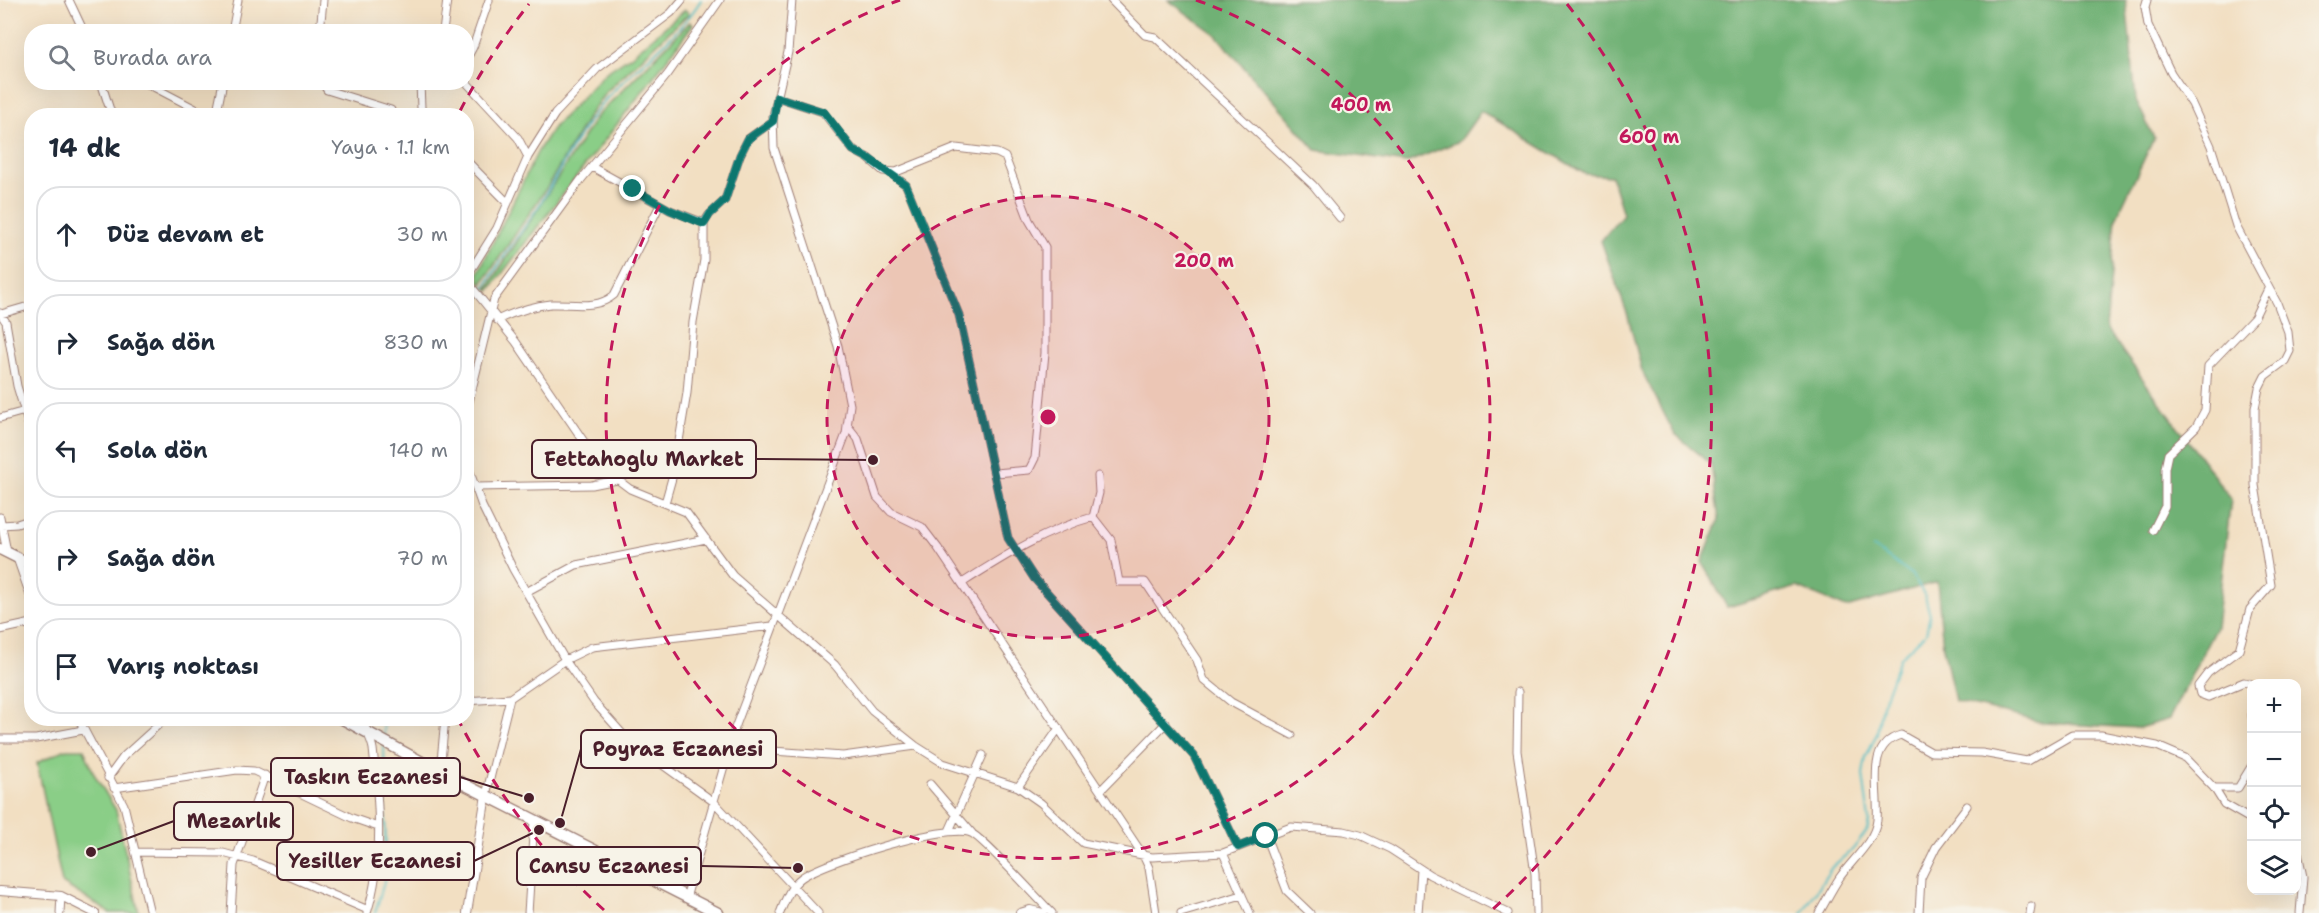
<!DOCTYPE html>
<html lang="tr">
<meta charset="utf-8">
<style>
body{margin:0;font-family:"Shantell Sans",sans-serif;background:#f6f6f7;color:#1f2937}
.controls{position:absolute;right:18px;bottom:18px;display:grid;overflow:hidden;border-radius:12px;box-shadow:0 6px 24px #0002}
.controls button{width:54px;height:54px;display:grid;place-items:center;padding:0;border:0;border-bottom:2px solid #e0e1e3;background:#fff;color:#1f2937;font:30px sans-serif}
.stop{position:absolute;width:18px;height:18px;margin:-14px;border:4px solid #0f766e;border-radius:50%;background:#fff}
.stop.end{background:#0f766e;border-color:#fff;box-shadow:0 2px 6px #0008}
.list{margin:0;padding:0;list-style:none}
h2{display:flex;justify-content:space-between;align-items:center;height:78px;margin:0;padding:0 24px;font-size:26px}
h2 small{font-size:20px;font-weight:400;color:#747a83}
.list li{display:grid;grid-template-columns:39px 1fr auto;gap:18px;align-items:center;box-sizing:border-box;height:96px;margin:0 12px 12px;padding:0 12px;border:2px solid #e0e1e3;border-radius:24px}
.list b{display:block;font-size:22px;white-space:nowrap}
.list em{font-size:20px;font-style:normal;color:#747a83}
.icon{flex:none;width:33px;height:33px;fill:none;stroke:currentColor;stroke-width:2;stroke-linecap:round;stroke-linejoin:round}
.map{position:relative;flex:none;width:2319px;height:913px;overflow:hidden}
.search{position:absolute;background:#fff;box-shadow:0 6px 24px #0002;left:24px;top:24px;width:450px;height:66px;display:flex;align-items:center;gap:15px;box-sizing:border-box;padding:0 21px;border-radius:24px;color:#747a83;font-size:22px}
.panel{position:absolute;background:#fff;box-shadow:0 6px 24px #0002;left:24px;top:108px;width:450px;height:618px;border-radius:24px}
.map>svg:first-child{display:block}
.green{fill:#8ace87;stroke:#6a7659;stroke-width:1.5}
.forest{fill:#6fb174;stroke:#5c6850;stroke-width:1.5}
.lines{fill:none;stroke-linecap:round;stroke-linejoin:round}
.stream{stroke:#50bec5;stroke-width:2}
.minor-casing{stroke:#9e7f76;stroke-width:9}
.tertiary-casing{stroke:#9e7f76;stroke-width:10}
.secondary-casing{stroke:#9e7f76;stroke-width:13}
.minor{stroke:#fff;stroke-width:7}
.tertiary{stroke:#fff;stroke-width:8}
.secondary{stroke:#fff;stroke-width:10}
.route{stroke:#0f766e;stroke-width:8}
.ring{fill:none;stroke:#c2185b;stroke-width:3;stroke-dasharray:10 8}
.centre{fill:#c2185b;stroke:#f7f3e8;stroke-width:3}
.ring-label{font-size:18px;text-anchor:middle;font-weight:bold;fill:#c2185b;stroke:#f7f3e8;stroke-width:4.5;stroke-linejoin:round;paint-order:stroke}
.leader{fill:none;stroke:#4a1f2b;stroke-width:2}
.callout-dot{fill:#4a1f2b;stroke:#f7f3e8;stroke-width:2}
.callout{fill:#f7f3e8;stroke:#4a1f2b;stroke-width:2}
.callout-label{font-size:20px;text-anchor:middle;font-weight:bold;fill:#4a1f2b}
</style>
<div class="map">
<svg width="2319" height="913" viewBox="0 0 2319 913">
<rect width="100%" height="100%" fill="#f7f3e8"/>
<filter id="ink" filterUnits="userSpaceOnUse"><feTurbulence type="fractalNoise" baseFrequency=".0167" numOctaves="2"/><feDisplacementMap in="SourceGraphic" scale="12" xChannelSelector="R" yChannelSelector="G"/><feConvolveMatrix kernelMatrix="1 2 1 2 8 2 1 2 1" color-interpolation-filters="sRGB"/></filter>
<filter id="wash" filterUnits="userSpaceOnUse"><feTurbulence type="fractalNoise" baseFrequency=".008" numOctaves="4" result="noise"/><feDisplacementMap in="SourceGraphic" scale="24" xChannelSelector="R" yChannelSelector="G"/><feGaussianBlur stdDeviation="1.35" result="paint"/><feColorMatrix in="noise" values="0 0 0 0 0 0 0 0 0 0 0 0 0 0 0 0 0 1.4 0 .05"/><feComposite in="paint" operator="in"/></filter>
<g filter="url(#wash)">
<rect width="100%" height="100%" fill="#f2dfc2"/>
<path class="green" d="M685 10 689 13 606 92 589 115 548 186 481 285 478 273 538 151 552 129 605 73 632 55Z
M690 22 693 24C627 114 556 201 489 291L487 289 596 117Z
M66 749H84L94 774 116 810 139 913H110L62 883 37 763Z"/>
<path class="forest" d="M1168 0H2126L2136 100 2154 138 2116 219 2106 329 2231 499 2216 627 2169 719 2139 728 2044 723 1955 701 1943 647 1937 582 1846 608 1797 587 1727 607 1702 562 1719 520 1711 464 1674 433 1642 371 1628 316 1601 241 1623 214 1611 176 1585 174 1481 111 1460 141 1406 163 1316 150 1215 34Z"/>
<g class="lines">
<path class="stream" d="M466 331C480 284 514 244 540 204 561 169 579 130 606 99 638 63 675 41 701 0
M383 718 384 737
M375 913 386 875 384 745
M1802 913 1832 867 1853 849 1867 831 1869 821 1863 774 1866 757 1877 733 1882 705 1900 658 1926 633 1930 615 1925 596 1912 575 1873 547"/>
</g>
</g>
<g filter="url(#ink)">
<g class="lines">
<defs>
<path id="minor" d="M69 0 84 32
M1111 0 1145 35 1155 37 1313 185 1340 218
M2147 0 2145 7 2148 25 2171 73 2192 104 2211 146 2236 226 2277 303 2288 332 2290 351 2285 361 2265 376 2259 388 2255 408V485L2271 585 2250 609 2239 650 2208 673 2198 686 2200 694 2208 697 2244 682 2252 684
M232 32 238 0
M320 32 323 0
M443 32 447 0
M466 60 473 47 489 0
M101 82 112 116
M144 82 209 116
M322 82 327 90 391 110 392 116
M420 82 421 108 425 116
M466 82 518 138 528 157
M777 97 823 112 853 150 868 158 883 171 896 172 956 148 997 153 1005 157 1029 220 1045 247V353L1035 458 1029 470 996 473
M216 116 223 82
M466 160 508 203
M592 167 670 210 704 223
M889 172 906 185 959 315 1008 538 1034 578 1194 756 1238 847
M466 278 497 228 528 157 555 114 597 69 671 13 682 0
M466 280 516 342 602 468 630 489 686 512 733 576 835 665 872 711 916 746 943 763 1018 787 1041 803 1083 843 1152 857 1223 853 1291 827 1344 831 1360 835 1390 849 1430 875 1508 913
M0 313 6 322 17 386 32 436
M1 314 32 305
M497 320C514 312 532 306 551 304 572 303 597 310 614 295L660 205
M466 414 494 299 580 181 668 74 720 0
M0 418 32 409
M847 425 858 439 877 497 891 512 922 527 938 548 1143 855 1149 868 1156 913
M466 461 482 506 513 569 565 660 594 702 628 740 714 802 818 913
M476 487 592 485 617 480
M665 503 674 471 687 393 693 322 704 260V223L709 215 725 200 740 155 748 139 773 121
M0 517 7 552
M1093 517 1111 540 1119 582H1145L1197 660 1204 680 1231 702 1292 735
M1093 517 1099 493 1098 476
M2 525 17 524 32 519
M2153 530 2165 506V468L2168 454 2196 427 2205 410 2208 366 2254 318 2268 289
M17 558 32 601
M962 583C1003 557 1045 530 1093 517
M526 592 576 565 706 539
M0 630 32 623
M1518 692 1517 751 1535 874 1536 913
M466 701 510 698
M2252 701V717
M78 718 124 805 150 913
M364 718C364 731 371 737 373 749 379 803 384 861 367 913
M0 739H36L83 730
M730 748 843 756 916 746
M440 772 445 718
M108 778 124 756 166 718
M930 784 972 833
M1018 787 1059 728
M114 788 237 770 254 771 352 818 378 827
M2214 788H2238L2252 765
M1101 790 1166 723
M486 795 510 698 565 660 592 647 772 626
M949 831 983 755
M1266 836 1287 891 1310 913
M2296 843 2303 877 2300 913
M136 852 223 853 253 861 368 910
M1223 853 1250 913
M686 898 735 728 846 434 850 405 838 346 774 148 773 116 788 52 792 0
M60 913 61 896
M231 913 234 865 265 775
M528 913 534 820
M780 913C785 901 790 886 801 878 823 862 946 823 971 833 982 837 1039 900 1052 913
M1181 913 1242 895
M1418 913 1421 870
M1819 913C1826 901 1832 889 1840 877 1852 860 1875 841 1877 820 1880 792 1864 745 1901 735L1931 752 1982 753 2027 761 2072 735H2101L2157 746 2185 758 2214 788 2224 804 2252 820
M1919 913 1921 878 1936 847 1967 806
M2030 913 2031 906"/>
<path id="tertiary" d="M0 891 61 896 95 913
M467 913 486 795
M1020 913 1030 910 1043 913"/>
<path id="secondary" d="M0 549 32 565
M341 718 440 772 718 913"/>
</defs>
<use href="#minor" class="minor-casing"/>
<use href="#tertiary" class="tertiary-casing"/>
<use href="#secondary" class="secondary-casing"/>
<use href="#minor" class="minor"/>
<use href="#tertiary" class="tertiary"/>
<use href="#secondary" class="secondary"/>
</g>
</g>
<g class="lines" filter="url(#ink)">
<path class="route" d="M633 189 670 210 704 224 710 214 725 200 740 155 748 139 773 121 777 97 824 112 853 150 868 158 906 185 959 315 1008 538 1034 578 1194 756 1238 847 1266 836"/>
</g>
<circle cx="1048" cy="417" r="221" fill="#c2185b" fill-opacity=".12"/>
<g class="ring">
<circle cx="1048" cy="417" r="221"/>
<path d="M1196 0A442 442 0 1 1 900 0"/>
<path d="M604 910A663 663 0 0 1 460 723M460 111A663 663 0 0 1 529 4M1567 4A663 663 0 0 1 1492 910"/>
</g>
<circle cx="1048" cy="417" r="9" class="centre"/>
<g class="ring-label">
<text x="1361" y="111">400 m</text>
<text x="1649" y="143">600 m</text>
<text x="1204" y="267">200 m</text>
</g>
<path class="leader" d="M873 460L756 459M560 823L581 749M529 798L460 777M91 852L174 821M539 830L474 861M798 868L701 866"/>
<g class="callout-dot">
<circle cx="873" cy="460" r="6"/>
<circle cx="560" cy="823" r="6"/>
<circle cx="529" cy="798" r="6"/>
<circle cx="91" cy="852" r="6"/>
<circle cx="539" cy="830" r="6"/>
<circle cx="798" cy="868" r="6"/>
</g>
<g class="callout">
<rect x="532" y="440" width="224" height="38" rx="6"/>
<rect x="581" y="730" width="195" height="38" rx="6"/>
<rect x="271" y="758" width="189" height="38" rx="6"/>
<rect x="174" y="802" width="119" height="38" rx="6"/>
<rect x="277" y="842" width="197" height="38" rx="6"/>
<rect x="517" y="847" width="184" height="38" rx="6"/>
</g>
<g class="callout-label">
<text x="644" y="466">Fettahoglu Market</text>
<text x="678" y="756">Poyraz Eczanesi</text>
<text x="366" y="784">Taskın Eczanesi</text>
<text x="234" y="828">Mezarlık</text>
<text x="375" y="868">Yesiller Eczanesi</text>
<text x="609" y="873">Cansu Eczanesi</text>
</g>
</svg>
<div class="controls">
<button>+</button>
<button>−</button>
<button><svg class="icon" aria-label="locate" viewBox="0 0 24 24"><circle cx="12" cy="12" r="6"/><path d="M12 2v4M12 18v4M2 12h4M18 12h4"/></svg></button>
<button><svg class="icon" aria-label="layers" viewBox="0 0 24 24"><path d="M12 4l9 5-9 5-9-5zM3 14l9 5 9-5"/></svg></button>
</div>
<div class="stop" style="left:1266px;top:836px"></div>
<div class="stop end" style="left:633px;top:189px"></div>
<div class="search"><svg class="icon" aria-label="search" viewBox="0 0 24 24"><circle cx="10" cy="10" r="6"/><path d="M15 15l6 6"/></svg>Burada ara</div>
<section class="panel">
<h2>14 dk<small>Yaya · 1.1 km</small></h2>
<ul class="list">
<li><svg class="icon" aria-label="ahead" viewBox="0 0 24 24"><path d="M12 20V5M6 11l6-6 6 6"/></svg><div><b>Düz devam et</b></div><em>30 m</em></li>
<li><svg class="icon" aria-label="right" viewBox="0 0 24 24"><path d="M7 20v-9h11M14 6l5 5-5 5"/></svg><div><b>Sağa dön</b></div><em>830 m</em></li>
<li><svg class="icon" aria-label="left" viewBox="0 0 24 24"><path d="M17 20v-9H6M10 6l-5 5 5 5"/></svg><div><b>Sola dön</b></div><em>140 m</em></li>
<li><svg class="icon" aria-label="right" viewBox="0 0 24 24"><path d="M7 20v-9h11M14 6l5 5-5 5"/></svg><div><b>Sağa dön</b></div><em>70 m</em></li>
<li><svg class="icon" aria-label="arrive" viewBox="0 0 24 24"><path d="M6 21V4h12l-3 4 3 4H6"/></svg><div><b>Varış noktası</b></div></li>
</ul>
</section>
</div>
